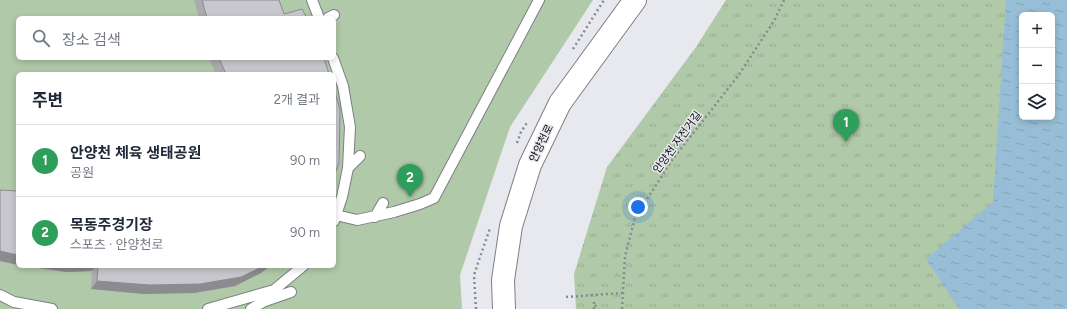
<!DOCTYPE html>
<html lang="ko">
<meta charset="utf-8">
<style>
body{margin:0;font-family:Figtree,"Noto Sans KR",sans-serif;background:#f2f2f3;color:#1f2937}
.controls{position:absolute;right:12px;top:12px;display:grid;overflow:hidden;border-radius:6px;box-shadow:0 2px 6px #0003}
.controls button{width:36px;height:36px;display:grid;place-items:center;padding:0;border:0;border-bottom:1px solid #e0e1e3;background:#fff;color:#1f2937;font:20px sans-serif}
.you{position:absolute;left:638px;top:207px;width:14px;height:14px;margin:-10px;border:3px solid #fff;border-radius:50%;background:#1a73e8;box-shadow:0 0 0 6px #1a73e833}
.badge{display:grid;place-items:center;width:26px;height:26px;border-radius:50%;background:#7c3aed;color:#fff;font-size:13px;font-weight:700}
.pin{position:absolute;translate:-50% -33px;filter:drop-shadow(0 1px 2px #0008)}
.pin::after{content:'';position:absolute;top:21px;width:14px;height:12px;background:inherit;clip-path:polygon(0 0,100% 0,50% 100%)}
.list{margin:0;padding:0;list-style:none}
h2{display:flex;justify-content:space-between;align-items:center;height:52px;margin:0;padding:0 16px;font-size:17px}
h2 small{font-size:13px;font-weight:400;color:#747a83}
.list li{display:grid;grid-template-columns:26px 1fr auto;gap:12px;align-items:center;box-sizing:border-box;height:72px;padding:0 16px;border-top:1px solid #e0e1e3}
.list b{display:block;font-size:15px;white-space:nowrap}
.list p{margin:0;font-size:13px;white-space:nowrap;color:#747a83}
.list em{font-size:13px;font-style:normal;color:#747a83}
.icon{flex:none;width:22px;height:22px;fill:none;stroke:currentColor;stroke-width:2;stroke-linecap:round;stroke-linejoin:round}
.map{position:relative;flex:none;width:1067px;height:309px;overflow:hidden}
.search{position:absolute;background:#fff;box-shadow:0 2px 6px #0003;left:16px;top:16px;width:320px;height:44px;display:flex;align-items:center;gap:10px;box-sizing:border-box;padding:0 14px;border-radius:6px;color:#747a83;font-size:15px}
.panel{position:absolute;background:#fff;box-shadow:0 2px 6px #0003;left:16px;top:72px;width:320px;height:196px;border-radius:6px}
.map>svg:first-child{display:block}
.grass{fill:#b0c9a8;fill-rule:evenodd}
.park{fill:url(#park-tufts);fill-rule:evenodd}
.water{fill:url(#water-ripples);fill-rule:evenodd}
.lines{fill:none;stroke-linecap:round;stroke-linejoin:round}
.lane-casing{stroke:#7d7f84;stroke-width:12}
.secondary-casing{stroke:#7d7f84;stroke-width:24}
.path{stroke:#89898e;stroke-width:2.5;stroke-dasharray:2 3;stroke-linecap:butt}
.lane{stroke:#fff;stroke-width:10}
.secondary{stroke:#fff;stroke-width:22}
.wall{fill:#ababb0}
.shaded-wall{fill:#8b8b90}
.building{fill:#c7c7cd;stroke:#8b8b90}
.labels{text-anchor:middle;stroke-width:3;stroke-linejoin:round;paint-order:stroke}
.street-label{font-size:11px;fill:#0d0d0f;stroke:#e8e9ef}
</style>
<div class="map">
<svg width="1067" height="309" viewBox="0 0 1067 309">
<defs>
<pattern id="park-tufts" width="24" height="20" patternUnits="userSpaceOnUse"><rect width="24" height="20" fill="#b0c9a8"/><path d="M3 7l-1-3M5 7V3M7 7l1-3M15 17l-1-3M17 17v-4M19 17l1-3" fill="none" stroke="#96ab8f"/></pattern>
<pattern id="water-ripples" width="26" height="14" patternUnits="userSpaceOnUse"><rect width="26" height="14" fill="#97bed6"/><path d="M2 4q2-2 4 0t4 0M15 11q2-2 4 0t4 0" fill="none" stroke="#81a2b6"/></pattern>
</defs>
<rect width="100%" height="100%" fill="#e8e9ef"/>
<path class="grass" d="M0 0H593L510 127 460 275 462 309H0ZM18 18H334V58H18ZM18 74H334V266H18Z"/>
<path class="park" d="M726 0H1067V309H576L574 274 607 167 696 47ZM1022 15H1052V117H1022Z"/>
<path class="water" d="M1006 0H1067V309H959L926 259 993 202ZM1022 15H1052V117H1022Z"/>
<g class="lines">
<defs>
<path id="lane" d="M312 0 319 18
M328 18 334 15
M333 58 343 86 350 127 348 168 342 197 334 221
M348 168 360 156
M336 215 357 220 394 212 420 204 434 198 539 0
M375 217 383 203
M0 295 14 302 52 309
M265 301 291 292
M208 309 274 290
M251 309 263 302 274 290 303 266"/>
<path id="secondary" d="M504 309 503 280 511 226 530 165 560 103 635 0"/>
</defs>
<use href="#lane" class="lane-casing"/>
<use href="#secondary" class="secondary-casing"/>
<path class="path" d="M573 49 604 0
M517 143 521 132 528 121
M566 297 622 293
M476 309 474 275 490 228
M594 309V302L597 309
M622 309 625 256 635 218 672 160 738 76 774 21 784 0"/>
<use href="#lane" class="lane"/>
<use href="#secondary" class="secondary"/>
</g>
<path class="wall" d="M194 0H279L284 14 307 18H199Z
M209 58H324L329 74H216Z
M23 266H270L261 273 235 286 194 293 144 294 91 289 92 271 67 272Z"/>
<path class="shaded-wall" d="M0 251 18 255V265L0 261Z
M23 266H95L92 271 67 272Z
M264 266H270L261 273 235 286 194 293 144 294 91 289 97 281Z"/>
<path class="building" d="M202 0H279L284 14 302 9 307 18H207Z
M219 58H324L329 74H226Z
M334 90 340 109 339 163 334 176Z
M0 190 18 191V255L0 251Z
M98 266H264L241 277 200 284 150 285 97 281Z"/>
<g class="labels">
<g class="street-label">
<text transform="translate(677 142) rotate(-54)" y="4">안양천 자전거길</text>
<text transform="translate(541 143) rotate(-64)" y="4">안양천로</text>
</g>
</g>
</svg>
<div class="controls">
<button>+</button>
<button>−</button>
<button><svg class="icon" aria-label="layers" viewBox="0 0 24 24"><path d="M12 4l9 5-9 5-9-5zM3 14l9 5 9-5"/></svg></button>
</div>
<div class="you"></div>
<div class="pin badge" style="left:846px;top:142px;background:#2e9e5b">1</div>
<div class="pin badge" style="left:410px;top:197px;background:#2e9e5b">2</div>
<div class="search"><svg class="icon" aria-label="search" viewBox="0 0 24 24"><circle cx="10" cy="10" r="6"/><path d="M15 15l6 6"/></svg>장소 검색</div>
<section class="panel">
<h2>주변<small>2개 결과</small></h2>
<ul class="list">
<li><span class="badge" style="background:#2e9e5b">1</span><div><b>안양천 체육 생태공원</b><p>공원</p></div><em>90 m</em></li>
<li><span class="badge" style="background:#2e9e5b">2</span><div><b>목동주경기장</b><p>스포츠 · 안양천로</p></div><em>90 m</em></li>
</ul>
</section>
</div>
